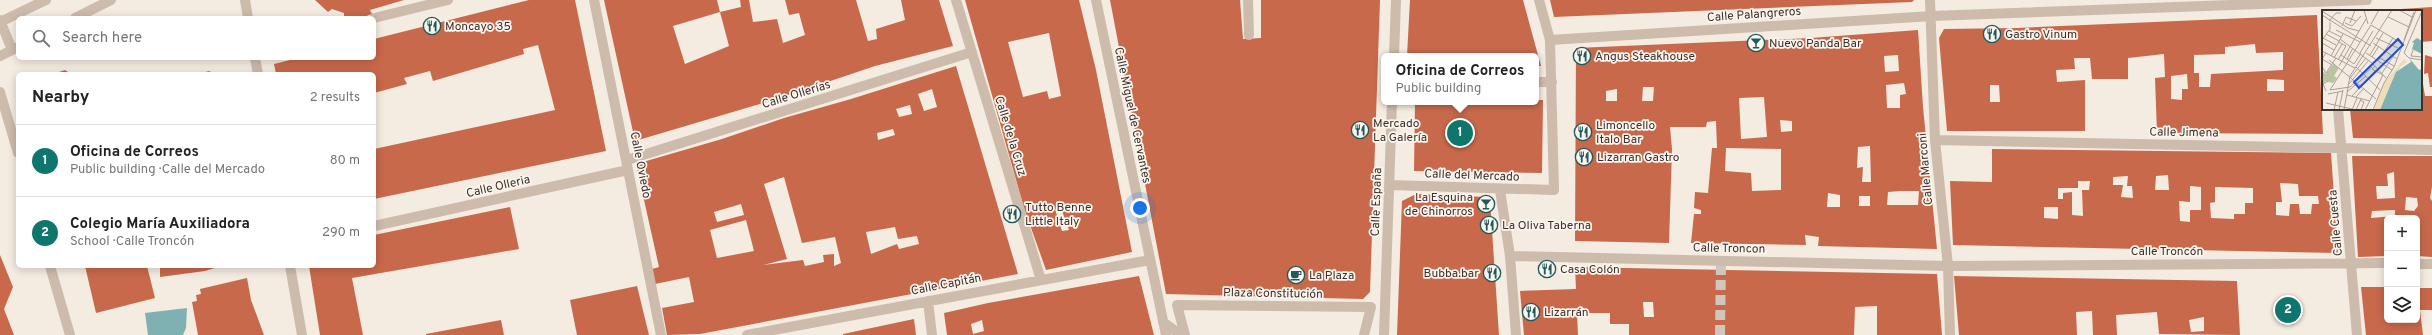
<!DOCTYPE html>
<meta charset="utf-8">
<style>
body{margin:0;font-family:Overpass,sans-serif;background:#f2f2f2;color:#222}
.controls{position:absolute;right:12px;bottom:12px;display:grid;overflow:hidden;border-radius:6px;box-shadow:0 2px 10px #0003}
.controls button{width:36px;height:36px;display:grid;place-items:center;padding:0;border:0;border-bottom:1px solid #e0e0e0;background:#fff;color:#222;font:20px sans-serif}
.you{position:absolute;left:1140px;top:208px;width:14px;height:14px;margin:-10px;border:3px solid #fff;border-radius:50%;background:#1a73e8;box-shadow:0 0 0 6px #1a73e833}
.badge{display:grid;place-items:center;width:26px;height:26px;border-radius:50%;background:#0f766e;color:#fff;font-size:13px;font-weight:700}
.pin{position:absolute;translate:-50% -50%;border:2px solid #fff;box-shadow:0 1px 4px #0006}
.popup{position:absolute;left:1381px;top:53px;width:158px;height:52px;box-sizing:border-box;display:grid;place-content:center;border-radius:6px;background:#fff;filter:drop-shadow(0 1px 3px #0005);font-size:13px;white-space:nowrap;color:#767676}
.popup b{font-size:15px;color:#222}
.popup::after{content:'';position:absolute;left:50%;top:100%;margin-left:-8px;border:8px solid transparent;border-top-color:#fff}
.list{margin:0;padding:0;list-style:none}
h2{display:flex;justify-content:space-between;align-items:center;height:52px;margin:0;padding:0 16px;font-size:17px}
h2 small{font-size:13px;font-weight:400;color:#767676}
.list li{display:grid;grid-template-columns:26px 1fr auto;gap:12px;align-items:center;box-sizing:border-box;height:72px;padding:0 16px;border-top:1px solid #e0e0e0}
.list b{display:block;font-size:15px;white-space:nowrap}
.list p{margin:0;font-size:13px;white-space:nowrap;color:#767676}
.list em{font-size:13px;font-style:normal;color:#767676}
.icon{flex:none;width:22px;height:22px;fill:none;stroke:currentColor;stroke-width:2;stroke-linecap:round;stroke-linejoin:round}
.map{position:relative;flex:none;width:2432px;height:335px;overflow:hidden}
.search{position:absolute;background:#fff;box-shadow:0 2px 10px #0003;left:16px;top:16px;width:360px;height:44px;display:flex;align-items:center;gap:10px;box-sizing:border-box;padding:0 14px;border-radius:6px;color:#767676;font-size:15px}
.panel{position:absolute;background:#fff;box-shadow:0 2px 10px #0003;left:16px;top:72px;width:360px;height:196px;border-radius:6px}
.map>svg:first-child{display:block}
.water{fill:#7fb0b2}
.building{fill:#c8694b;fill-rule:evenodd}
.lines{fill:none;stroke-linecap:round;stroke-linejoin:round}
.minor-tunnel{stroke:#cfc6bd;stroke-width:10;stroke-dasharray:10 5;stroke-linecap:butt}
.minor{stroke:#cdbbac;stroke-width:10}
.labels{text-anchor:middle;stroke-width:3.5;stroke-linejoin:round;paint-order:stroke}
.street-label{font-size:12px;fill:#3b302b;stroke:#fbf5ee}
.poi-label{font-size:12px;fill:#3b302b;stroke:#fbf5ee;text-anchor:start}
.inset-road{fill:none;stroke:#aaa098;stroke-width:1}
.view{fill:#1d4ed8;fill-opacity:0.15;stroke:#1d4ed8;stroke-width:2}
.inset-edge{fill:none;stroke:#3b302b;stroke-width:2}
</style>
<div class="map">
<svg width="2432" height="335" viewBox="0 0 2432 335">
<rect width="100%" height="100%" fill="#f4ebe1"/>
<path class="water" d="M187 308 186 328 183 335H148L145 313Z"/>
<path class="building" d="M315 0H404L370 10 372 14 361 18H344V13L332 9 328 12Z
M529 0H575L606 151 374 199V149L555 110 538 45 523 49 524 54 433 81 430 71 404 78 407 84 374 93V74H276L274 64 298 58H374V39Z
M604 0H717L720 12 673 26 685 64 729 46 720 12 741 7 740 0H749L753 22 777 19 783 43 805 35 799 13 789 15 785 0H856L868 41 877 39 876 29 905 20 901 0H939L953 46 875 66 777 99 635 141Z
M965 0H1079L1096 70 1132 252 1046 270 1024 208ZM1049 33 1061 96 1049 99 1047 91 1023 97 1008 42ZM1061 208 1069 230 1062 231 1055 209Z
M1110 0H1240L1243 39 1261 38V0H1380L1370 292 1363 299 1166 294Z
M1410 0H1523L1541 66H1536V56H1407Z
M1550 0H1914L1912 2 1554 17Z
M2432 7V41L2421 42V11H2371Z
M2317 15 2323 134 2157 133 2155 78 2165 77 2164 54 2128 58V79H2092L2090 58H2074L2075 69 2056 70 2057 82 2085 80V131H1947L1939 38 1944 29 2017 28ZM2255 44 2256 53 2283 52V70L2211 74 2210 87H2199V73H2194V55L2225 54V47ZM2187 74 2188 89H2182V100L2171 99V76ZM2267 79 2284 80V91H2267ZM1990 85H1999L2000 102H1990Z
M1918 30 1923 107 1937 249 1818 246 1819 237 1805 235 1806 245 1691 243 1694 214H1701V210L1694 208 1695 192 1708 193 1712 148H1717L1716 121 1707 122 1706 127H1670L1672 149 1669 243 1575 241 1576 48 1811 38ZM1898 55 1899 71 1885 72 1884 56ZM1904 83 1906 94 1900 95V108H1887L1886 85ZM1643 87H1654L1653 101H1642ZM1617 89V101H1606V91ZM1764 97 1767 137 1741 139 1739 98ZM1780 120 1792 121V131L1781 132ZM1870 146 1871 182H1862L1863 167 1857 168 1858 147ZM1726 148 1781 149V190L1752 191 1751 173 1725 171ZM1900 191H1919L1918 205H1887L1888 192ZM1828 193 1840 195V207H1827ZM1859 196H1870V206H1859Z
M2425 55 2432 57V87H2430L2428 73 2424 74Z
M956 66 1018 274 700 334 667 335 662 308 694 302 689 277 655 284 652 269 659 267 636 164 722 139 784 118 851 99ZM932 89 937 107 924 111 918 94ZM910 105 912 114 899 117 896 109ZM893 129 895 135 878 140 877 133ZM784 177 802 243 835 237 841 263 834 266V254L823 255 824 262 805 266 803 260 763 265 787 259 764 184ZM741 204 744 215 717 222 714 212ZM746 220 754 251 717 258 710 230ZM895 227 898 239 917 236 919 244 899 249 897 244 871 254 866 232Z
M65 70 71 74H58L59 72Z
M210 71 211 74H200V73Z
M2421 84H2423L2425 96H2432V139L2353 138 2350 109H2421Z
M1536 100H1543L1542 173 1414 171 1415 102H1536Z
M1992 149 2331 153 2338 253 1953 245 1950 181 1992 182ZM2168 175 2169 190H2155L2156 176ZM2128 176 2127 186H2132L2133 198 2121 197 2123 185H2113V177ZM2078 181H2090L2089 190H2082L2083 216 2072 215V192L2063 193V199H2058V188H2078ZM2280 183 2298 184 2299 196H2318L2319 204H2312L2311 214H2300L2299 204H2290L2289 216 2276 215V202H2282ZM2190 186 2201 187V210H2190V222L2180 221 2179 201 2190 202ZM2215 187 2253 188V203H2245V214H2234V219L2211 218 2210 203 2215 202ZM2044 207H2058V219L2044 218Z
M2352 156H2432V187L2430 198 2432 201V257L2417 256V218H2387V256L2358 257ZM2394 172 2395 198 2377 199 2376 186H2388L2387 174ZM2406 197 2417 198 2418 206 2414 211 2405 210ZM2395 210V216L2371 218 2372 211Z
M1416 194 1486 197 1490 200 1499 335H1397L1402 201Z
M510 207 519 249 352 278 363 335H320L309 266H374V235Z
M0 255 13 287 4 309 14 335H0Z
M85 266H147L155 298 96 313Z
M160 266H221L205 271 160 277Z
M1575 267 1937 274 1942 335H1877V306L1855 307 1854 335H1629V324H1610V313H1577L1578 335H1524L1520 291 1576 289ZM1643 302H1653L1654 317H1644Z
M1139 276 1154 335H947L944 313 988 303ZM982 320 984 331 973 334 971 324Z
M1954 276 2237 281 2240 335 2159 334 2157 312 2116 315 2117 335H2093L2092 311 2076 312 2077 335H1959ZM2204 317V331L2191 332 2189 320Z
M247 278 251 300 264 335H198L192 302 197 301 196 295 201 294 200 289Z
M637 286 649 335H577L570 300Z
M2361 287H2387V320H2417V288H2432V310H2420L2423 335H2366Z
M914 319 916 335H843V334Z
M501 320 504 335H426V334Z"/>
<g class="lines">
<path class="minor-tunnel" d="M1720 335 1721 261"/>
<path class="minor" d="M245 0 248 18
M594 0 661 335
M956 0 1041 280
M1096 0 1166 335
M1248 0 1249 35
M1930 0 1935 140 1948 266 1950 335
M75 18 111 0
M374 18 448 0
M0 20 12 50
M0 22 46 0
M1550 40 1932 16 2367 0
M0 56 18 47
M1394 56 1396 0
M255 58 258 74
M1536 82H1552
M0 92 18 153
M2338 109 2357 335
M1935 140 2432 150
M627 160 972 52
M1390 185 1554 190 1550 40 1539 0
M1500 190 1510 256 1516 335
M374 226 628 170
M1510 256 1948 266 2387 263
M2417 264H2432
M50 266 70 335
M290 266 302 335
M928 301 932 335
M1163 322 1177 332 1178 335
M747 335 1150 260
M1185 335 1177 305 1371 307 1364 335
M1384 335 1392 102"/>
</g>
<defs>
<symbol id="restaurant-ring" viewBox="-11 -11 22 22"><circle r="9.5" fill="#fbf5ee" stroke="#1f5a5e" stroke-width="1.5"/><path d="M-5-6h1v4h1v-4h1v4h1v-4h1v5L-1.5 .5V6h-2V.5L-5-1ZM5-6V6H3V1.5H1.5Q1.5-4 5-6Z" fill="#1f5a5e"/></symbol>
<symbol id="bar-ring" viewBox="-11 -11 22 22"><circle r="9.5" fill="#fbf5ee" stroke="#1f5a5e" stroke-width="1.5"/><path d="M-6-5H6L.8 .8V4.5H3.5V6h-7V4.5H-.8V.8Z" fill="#1f5a5e"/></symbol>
<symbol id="cafe-ring" viewBox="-11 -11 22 22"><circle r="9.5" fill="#fbf5ee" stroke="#1f5a5e" stroke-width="1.5"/><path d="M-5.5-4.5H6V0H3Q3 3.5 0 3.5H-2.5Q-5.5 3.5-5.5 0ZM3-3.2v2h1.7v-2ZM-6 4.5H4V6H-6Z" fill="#1f5a5e"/></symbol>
</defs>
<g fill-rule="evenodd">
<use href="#restaurant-ring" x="422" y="16" width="20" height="20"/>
<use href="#restaurant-ring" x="1982" y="24" width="20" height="20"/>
<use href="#bar-ring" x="1746" y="33" width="20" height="20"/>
<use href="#restaurant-ring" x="1572" y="46" width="20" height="20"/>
<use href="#restaurant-ring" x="1350" y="120" width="20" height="20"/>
<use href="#restaurant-ring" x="1573" y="122" width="20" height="20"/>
<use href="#restaurant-ring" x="1574" y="147" width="20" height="20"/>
<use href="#bar-ring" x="1476" y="194" width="20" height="20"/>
<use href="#restaurant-ring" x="1002" y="204" width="20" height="20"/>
<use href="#restaurant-ring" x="1479" y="215" width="20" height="20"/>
<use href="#restaurant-ring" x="1537" y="259" width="20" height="20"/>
<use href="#restaurant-ring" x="1482" y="263" width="20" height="20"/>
<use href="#cafe-ring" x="1286" y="265" width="20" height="20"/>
<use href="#restaurant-ring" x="1521" y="302" width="20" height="20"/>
</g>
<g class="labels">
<g class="street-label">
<text transform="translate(1754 14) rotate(-4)" y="4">Calle Palangreros</text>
<text transform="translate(796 94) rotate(-17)" y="4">Calle Ollerías</text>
<text transform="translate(1133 115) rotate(78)" y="4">Calle Miguel de Cervantes</text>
<text transform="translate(2184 132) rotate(1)" y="4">Calle Jimena</text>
<text transform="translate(1011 136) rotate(73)" y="4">Calle de la Cruz</text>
<text transform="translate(641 165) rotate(79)" y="4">Calle Oviedo</text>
<text transform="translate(1925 169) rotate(-95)" y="4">Calle Marconi</text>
<text transform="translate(1472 175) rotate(2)" y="4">Calle del Mercado</text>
<text transform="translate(498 186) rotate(-13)" y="4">Calle Olleria</text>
<text transform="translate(1376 202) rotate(-88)" y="4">Calle España</text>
<text transform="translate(2335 223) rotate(-95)" y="4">Calle Cuesta</text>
<text transform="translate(1729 248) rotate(1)" y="4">Calle Troncon</text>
<text x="2167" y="255">Calle Troncón</text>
<text transform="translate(946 284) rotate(-11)" y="4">Calle Capitán</text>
<text transform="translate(1273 293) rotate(1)" y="4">Plaza Constitución</text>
</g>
<g class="poi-label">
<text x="445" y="30">Moncayo 35</text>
<text x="2005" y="38">Gastro Vinum</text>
<text x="1769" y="47">Nuevo Panda Bar</text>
<text x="1595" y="60">Angus Steakhouse</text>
<text x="1373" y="127">Mercado<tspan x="1373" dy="14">La Galería</tspan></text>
<text x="1596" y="129">Limoncello<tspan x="1596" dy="14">Italo Bar</tspan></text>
<text x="1597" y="161">Lizarran Gastro</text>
<text x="1473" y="201" text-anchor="end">La Esquina<tspan x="1473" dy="14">de Chinorros</tspan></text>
<text x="1025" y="211">Tutto Benne<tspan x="1025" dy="14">Little Italy</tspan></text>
<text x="1502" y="229">La Oliva Taberna</text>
<text x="1560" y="273">Casa Colón</text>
<text x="1479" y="277" text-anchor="end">Bubba.bar</text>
<text x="1309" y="279">La Plaza</text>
<text x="1544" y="316">Lizarrán</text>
</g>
</g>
<g transform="translate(2322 10)">
<rect width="100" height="100" fill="#f4ebe1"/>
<path d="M11 54 17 58 12 66 15 68 11 73 3 71 0 80V61L4 64Z" fill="#b8c4a0"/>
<path d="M82 49 85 52 78 57 58 100H52L63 72Z" fill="#efdcb8"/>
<path d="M95 28 100 31V44L90 39 92 33 90 32ZM88 49 97 60 100 59V100H58L74 62 89 52Z" fill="#7fb0b2"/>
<path class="inset-road" d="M42 0 46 14M77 0 90 7M0 1 26 18 37 21M99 3 82 43 87 48 100 50M0 5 49 36M66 7 87 17M7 11 14 3H19M23 13 30 16 39 6M28 13 33 0M49 14 57 0M20 16 24 7 34 11M14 20 38 32M7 21 19 27M4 24 17 31M1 28 14 35M54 28 76 38M18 29 50 53 64 68M0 30 8 19V12M82 30 92 2M0 33 12 40M51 33 75 49M91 40 89 46 100 47M0 41 33 58M4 43 0 49 10 55M38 43 51 21M44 43 70 60M19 45 32 54 39 43M48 45 61 23M9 46 21 24M50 47 57 36M12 48 20 34M58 48 72 56M25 49 31 38M7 50 54 89M16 50 24 36 17 32M56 51 71 28M17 56 44 9M0 57 4 63 14 48M34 57 58 80M60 63 76 39M29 67 44 48M27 74 47 50M8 80 49 15 81 34M8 80 28 77 50 57M4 81 1 74 6 71M25 82 44 66M6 84 21 81M25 85 48 91M30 86 53 61M34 87 42 78M38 90 42 92 39 100M4 93 34 100 39 89M12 100 16 82M17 100 21 80M22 100 28 66 70 0M30 100 35 88M43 100 61 65 50 59 53 56M51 100 62 73 72 57 94 0"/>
<path class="view" d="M76 29 81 35 37 78 32 72Z"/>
<rect width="100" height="100" class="inset-edge"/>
</g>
</svg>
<div class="controls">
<button>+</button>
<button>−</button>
<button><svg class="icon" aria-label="layers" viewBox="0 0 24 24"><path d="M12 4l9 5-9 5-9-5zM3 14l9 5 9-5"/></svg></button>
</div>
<div class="you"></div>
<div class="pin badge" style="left:1460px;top:133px">1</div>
<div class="popup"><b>Oficina de Correos</b>Public building</div>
<div class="pin badge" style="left:2288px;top:310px">2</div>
<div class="search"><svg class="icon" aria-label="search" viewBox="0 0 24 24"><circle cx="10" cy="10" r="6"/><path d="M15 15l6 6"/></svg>Search here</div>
<section class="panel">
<h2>Nearby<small>2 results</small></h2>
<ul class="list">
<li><span class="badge">1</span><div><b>Oficina de Correos</b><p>Public building · Calle del Mercado</p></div><em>80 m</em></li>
<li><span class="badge">2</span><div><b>Colegio María Auxiliadora</b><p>School · Calle Troncón</p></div><em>290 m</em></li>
</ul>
</section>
</div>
